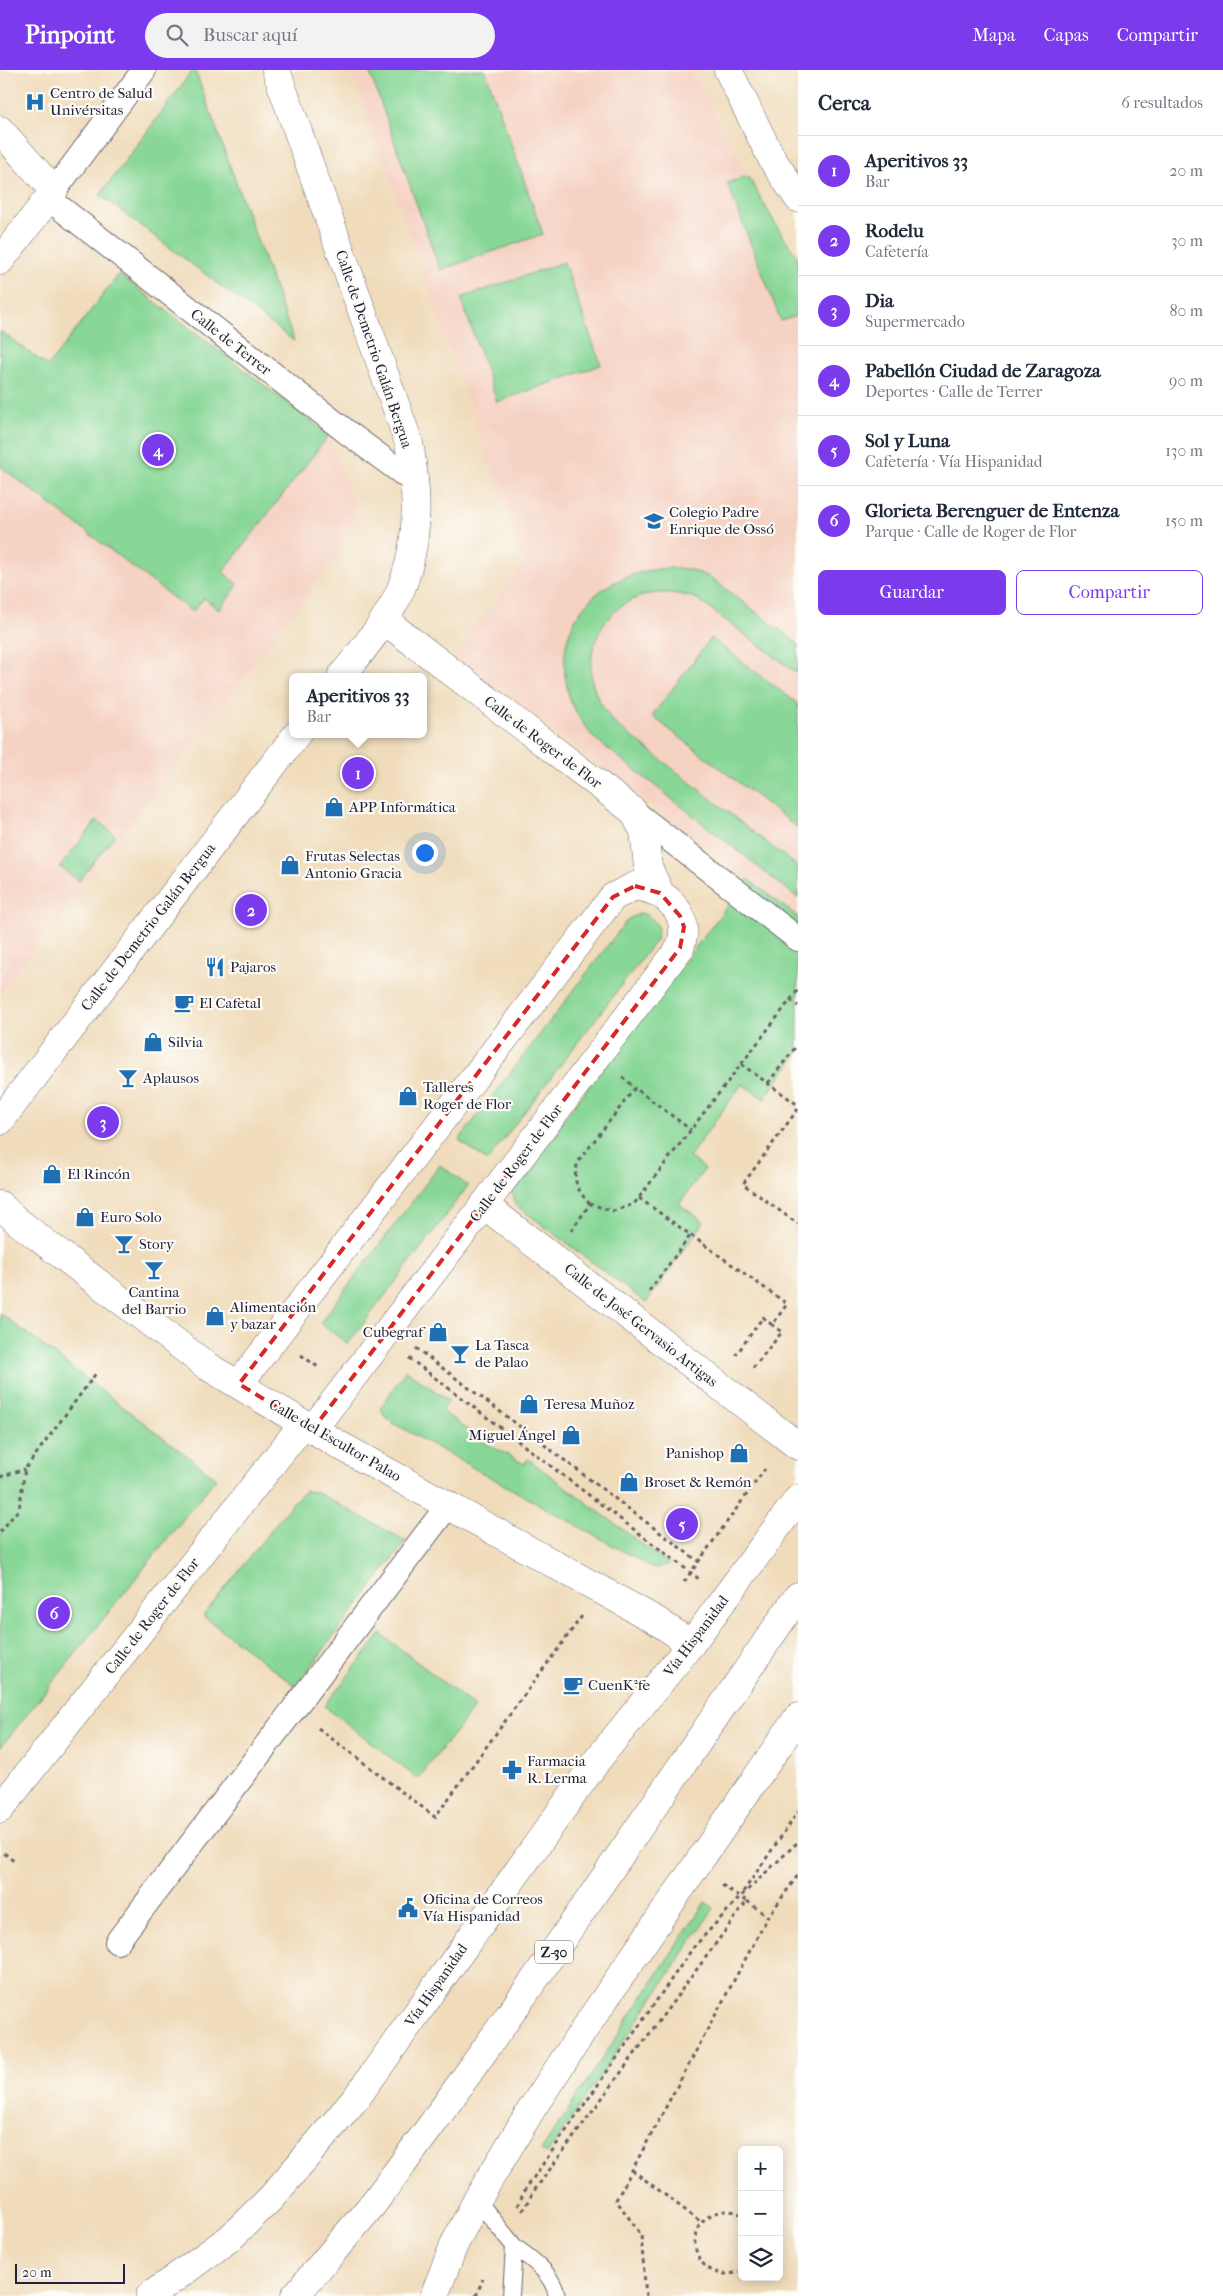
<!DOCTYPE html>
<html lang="es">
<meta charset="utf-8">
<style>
body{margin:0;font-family:"IM FELL French Canon",serif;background:#f2f2f3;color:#1f2937}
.controls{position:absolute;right:15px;bottom:15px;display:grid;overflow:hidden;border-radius:8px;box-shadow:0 2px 12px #0003}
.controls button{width:45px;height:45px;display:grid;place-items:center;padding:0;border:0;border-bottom:1px solid #e0e1e3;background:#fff;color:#1f2937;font:25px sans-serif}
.scale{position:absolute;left:15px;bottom:12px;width:110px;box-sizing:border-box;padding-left:5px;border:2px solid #22223b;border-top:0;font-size:14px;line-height:18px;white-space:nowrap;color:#22223b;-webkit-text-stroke:4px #fdfcf7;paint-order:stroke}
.you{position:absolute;left:424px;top:782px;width:18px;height:18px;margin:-12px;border:4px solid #fff;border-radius:50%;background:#1a73e8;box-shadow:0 0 0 8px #1a73e833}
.badge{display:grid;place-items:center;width:32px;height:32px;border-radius:50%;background:#7c3aed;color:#fff;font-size:16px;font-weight:700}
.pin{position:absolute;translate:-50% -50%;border:2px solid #fff;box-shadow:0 1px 5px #0006}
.popup{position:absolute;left:289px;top:603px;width:138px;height:65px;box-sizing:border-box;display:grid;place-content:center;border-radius:8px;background:#fff;filter:drop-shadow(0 1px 4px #0005);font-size:16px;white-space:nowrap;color:#747a83}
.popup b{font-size:19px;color:#1f2937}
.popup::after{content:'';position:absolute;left:50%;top:100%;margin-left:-10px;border:10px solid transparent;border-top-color:#fff}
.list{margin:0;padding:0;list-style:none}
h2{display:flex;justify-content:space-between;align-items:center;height:65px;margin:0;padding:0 20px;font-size:21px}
h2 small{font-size:16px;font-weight:400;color:#747a83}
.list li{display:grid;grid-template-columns:32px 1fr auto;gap:15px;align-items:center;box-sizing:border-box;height:70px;padding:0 20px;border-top:1px solid #e0e1e3}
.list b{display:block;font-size:19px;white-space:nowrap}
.list p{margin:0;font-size:16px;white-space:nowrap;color:#747a83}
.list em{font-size:16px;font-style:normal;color:#747a83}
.actions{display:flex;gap:10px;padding:15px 20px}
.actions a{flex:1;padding:11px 0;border:1px solid #7c3aed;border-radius:8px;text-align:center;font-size:18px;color:#7c3aed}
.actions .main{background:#7c3aed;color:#fff}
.icon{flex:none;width:28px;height:28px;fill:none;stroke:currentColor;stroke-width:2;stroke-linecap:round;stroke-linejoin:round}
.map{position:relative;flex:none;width:798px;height:2226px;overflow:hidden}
header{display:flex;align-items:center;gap:30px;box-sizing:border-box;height:70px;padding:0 25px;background:#7c3aed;color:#fff}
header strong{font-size:24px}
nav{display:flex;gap:28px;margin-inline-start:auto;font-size:18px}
.search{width:350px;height:45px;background:#f2f2f3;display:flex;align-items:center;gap:12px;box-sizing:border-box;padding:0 18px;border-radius:28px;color:#747a83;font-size:19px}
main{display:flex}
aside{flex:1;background:#fff}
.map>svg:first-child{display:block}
.built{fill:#f5d2c2}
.green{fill:#88d797;stroke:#557c69}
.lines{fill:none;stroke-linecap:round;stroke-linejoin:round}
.service-casing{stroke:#6a6368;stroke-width:18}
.pedestrian-casing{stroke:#6a6368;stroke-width:26}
.minor-casing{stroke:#6a6368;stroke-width:29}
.tertiary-casing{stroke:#6a6368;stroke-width:29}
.trunk-casing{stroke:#6a6368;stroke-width:29}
.path{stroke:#6a6368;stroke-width:3;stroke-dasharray:4 4;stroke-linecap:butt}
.service{stroke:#fff;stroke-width:16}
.pedestrian{stroke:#fff;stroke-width:24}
.minor{stroke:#fff;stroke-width:28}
.tertiary{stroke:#fff;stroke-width:28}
.trunk{stroke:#fff;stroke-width:28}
.marked{fill:none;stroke:#d62828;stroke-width:4;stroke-dasharray:10 6;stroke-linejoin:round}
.labels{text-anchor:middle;stroke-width:4.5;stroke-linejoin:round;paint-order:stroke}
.shield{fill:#fdfcf7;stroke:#646373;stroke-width:1}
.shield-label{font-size:14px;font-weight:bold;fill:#22223b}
.poi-label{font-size:15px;fill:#22223b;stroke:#fdfcf7;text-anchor:start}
.street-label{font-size:15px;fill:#22223b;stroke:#fdfcf7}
</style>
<header>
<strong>Pinpoint</strong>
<div class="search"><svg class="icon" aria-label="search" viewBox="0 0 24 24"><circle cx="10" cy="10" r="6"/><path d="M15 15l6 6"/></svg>Buscar aquí</div>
<nav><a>Mapa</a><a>Capas</a><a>Compartir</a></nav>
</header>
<main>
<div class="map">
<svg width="798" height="2226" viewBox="0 0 798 2226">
<rect width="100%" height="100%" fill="#fdfcf7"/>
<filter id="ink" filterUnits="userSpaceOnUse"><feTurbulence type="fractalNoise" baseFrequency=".02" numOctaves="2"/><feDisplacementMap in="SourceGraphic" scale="10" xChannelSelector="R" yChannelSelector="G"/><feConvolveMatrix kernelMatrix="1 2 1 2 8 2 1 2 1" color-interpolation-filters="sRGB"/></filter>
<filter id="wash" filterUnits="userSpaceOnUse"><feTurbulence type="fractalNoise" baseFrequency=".0096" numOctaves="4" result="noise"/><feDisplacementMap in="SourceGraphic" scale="20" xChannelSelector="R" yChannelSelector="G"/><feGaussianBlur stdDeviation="1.12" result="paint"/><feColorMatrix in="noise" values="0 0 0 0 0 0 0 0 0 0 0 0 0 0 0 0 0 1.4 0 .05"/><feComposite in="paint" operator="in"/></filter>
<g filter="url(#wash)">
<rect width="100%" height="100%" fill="#f0dcbb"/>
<path class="built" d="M351 0H691L779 160 798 188V847L455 585 525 492Z
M329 365 352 430 354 450 348 468 338 484 0 925V396L192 542 204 528 220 539 238 515 222 503Z"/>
<path class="green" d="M193 0H195L294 271 100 125Z
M369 0H485L543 164 440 200Z
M748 106 779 160 798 188V245L781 251 727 113Z
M564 192 601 295 497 332 461 228Z
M119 204 329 365 223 502 238 515 219 540 204 528 192 542 0 396V261L48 296Z
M670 498 689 499 710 507 798 574V604L696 528C678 523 658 520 639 527 603 539 585 579 593 615 596 628 605 640 613 652L798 797V828L593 667C585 656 576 645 571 632 546 556 595 502 670 498Z
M711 568 798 634V758L652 646Z
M97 750 115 765 79 811 60 797Z
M748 809 798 847V983L764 1029 742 1014 689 1087 705 1099 679 1134 704 1152 646 1233 516 1135 512 1122 514 1114Z
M641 843C655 848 661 856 656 870L487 1091 459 1070 628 849Z
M440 1095 468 1116 348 1274 320 1253Z
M0 1243 216 1408 0 1678Z
M406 1300 449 1331 442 1341 484 1372 524 1394 528 1389 669 1494 657 1498 650 1496 391 1352 383 1344 381 1337Z
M305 1421 316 1422 406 1471 296 1616 203 1546 294 1431Z
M381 1564 475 1637 418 1709 324 1636Z
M705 1832 714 1838 547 2084 541 2081Z"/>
</g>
<g filter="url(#ink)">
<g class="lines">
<defs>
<path id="service" d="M477 2130 514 2176 511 2226
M514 2176C532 2190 552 2202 557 2226"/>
<path id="pedestrian" d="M54 121 144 0
M49 129 348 363 416 413
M633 741 798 869
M117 1872 449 1434"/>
<path id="minor" d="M728 0 772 89 798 128
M0 60 54 121 0 191
M384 550 633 741 644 761 648 797 660 823
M0 1135 17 1151 207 1296 339 1375 657 1551 691 1574
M484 1135 798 1376
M239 1314 613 827 635 816C668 821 692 844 680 878L313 1359
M0 1739 304 1353
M150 2226 230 2168 271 2128 357 2027 598 1689 691 1574 798 1429"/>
<path id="tertiary" d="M276 0 409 373C417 418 420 463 405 508 394 543 364 578 341 607
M0 1051 297 664"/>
<path id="trunk" d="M295 2226 373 2134 433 2053 537 1906 798 1526
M434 2226 454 2175 477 2130 531 2040 591 1949 798 1647"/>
</defs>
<use href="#service" class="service-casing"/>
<use href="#pedestrian" class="pedestrian-casing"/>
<use href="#minor" class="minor-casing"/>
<use href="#tertiary" class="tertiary-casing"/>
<use href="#trunk" class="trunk-casing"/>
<path class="path" d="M790 930 798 936
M741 994 798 1035
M622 1007 635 1018
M768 1013 798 974
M798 1039 743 1114 798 1154
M639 1128 787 1234 772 1255 763 1247 736 1285
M590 1134C577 1120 572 1111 578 1092L635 1018 691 1060
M571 1161 590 1134 613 1141 634 1134 798 920
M649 1221 690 1166
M416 1278 699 1492
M301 1285 318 1297
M409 1288 699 1509
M753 1298 782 1262 772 1255
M0 1407 25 1399
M0 1462 19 1439 25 1399 97 1302
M684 1512 765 1399
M318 1658 435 1747 582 1546
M4 1783 15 1792
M722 1815 740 1827
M743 1822 798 1742
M747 1831 768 1847
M632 2100 701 2152
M517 2136 527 2117 693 1878 740 1827 798 1772
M522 2141 534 2121 747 1831 740 1827
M742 2145C733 2140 725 2140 716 2143 678 2155 694 2218 742 2201
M476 2226 483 2209
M646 2226 641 2165 616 2130 768 1847 798 1805"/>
<use href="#service" class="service"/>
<use href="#pedestrian" class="pedestrian"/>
<use href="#minor" class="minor"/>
<use href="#tertiary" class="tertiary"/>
<use href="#trunk" class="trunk"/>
</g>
</g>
<path class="marked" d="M635 816 660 823 680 846 684 857 680 878 313 1359 239 1314 613 827Z"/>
<defs>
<symbol id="hospital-bare" viewBox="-9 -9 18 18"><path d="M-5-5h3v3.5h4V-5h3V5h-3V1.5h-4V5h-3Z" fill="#1f6fb2" stroke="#fdfcf7" stroke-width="2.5" paint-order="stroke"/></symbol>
<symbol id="school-bare" viewBox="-9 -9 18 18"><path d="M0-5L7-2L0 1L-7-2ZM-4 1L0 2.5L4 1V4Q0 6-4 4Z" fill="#1f6fb2" stroke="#fdfcf7" stroke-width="2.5" paint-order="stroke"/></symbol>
<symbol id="shop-bare" viewBox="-9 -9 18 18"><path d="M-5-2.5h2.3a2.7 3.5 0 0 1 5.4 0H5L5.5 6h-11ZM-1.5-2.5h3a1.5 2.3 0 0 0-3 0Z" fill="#1f6fb2" stroke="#fdfcf7" stroke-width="2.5" paint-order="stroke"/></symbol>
<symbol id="restaurant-bare" viewBox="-9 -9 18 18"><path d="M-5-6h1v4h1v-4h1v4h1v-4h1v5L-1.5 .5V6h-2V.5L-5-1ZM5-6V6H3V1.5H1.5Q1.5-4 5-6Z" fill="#1f6fb2" stroke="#fdfcf7" stroke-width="2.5" paint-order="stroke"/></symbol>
<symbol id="cafe-bare" viewBox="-9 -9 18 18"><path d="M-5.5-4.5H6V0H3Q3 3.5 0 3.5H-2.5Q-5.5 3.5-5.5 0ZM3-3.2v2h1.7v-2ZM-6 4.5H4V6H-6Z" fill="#1f6fb2" stroke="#fdfcf7" stroke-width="2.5" paint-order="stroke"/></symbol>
<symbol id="bar-bare" viewBox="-9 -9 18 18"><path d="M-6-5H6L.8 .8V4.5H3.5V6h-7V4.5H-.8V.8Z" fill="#1f6fb2" stroke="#fdfcf7" stroke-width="2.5" paint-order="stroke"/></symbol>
<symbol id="pharmacy-bare" viewBox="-9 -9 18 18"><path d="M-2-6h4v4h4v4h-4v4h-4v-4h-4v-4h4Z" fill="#1f6fb2" stroke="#fdfcf7" stroke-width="2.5" paint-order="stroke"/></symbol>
<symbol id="civic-bare" viewBox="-9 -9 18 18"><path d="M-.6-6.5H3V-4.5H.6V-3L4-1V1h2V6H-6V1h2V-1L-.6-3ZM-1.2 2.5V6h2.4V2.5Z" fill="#1f6fb2" stroke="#fdfcf7" stroke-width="2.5" paint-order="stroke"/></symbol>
</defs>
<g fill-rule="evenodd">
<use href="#hospital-bare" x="21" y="18" width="28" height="28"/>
<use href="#school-bare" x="640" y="437" width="28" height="28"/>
<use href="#shop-bare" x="320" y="723" width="28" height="28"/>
<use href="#shop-bare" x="276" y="781" width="28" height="28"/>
<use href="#restaurant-bare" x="201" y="883" width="28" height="28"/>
<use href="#cafe-bare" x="170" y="919" width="28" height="28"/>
<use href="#shop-bare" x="139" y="958" width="28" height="28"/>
<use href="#bar-bare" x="114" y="994" width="28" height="28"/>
<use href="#shop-bare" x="394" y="1012" width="28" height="28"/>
<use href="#shop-bare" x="38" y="1090" width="28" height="28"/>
<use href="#shop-bare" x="71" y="1133" width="28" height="28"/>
<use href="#bar-bare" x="110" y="1160" width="28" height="28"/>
<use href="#bar-bare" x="140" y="1186" width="28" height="28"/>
<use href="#shop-bare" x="201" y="1232" width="28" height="28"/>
<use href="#shop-bare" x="424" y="1248" width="28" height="28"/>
<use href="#bar-bare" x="446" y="1270" width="28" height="28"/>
<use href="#shop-bare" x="515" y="1320" width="28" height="28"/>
<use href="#shop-bare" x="557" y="1351" width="28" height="28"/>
<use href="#shop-bare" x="725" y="1369" width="28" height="28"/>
<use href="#shop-bare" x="615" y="1398" width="28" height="28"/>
<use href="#cafe-bare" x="559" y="1601" width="28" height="28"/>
<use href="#pharmacy-bare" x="498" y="1686" width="28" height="28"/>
<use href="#civic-bare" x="394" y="1824" width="28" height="28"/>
</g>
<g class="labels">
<rect class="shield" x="535" y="1870.5" width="38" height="23" rx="4"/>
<g class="shield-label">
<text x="554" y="1887">Z-30</text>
</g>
<g class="poi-label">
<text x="50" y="28">Centro de Salud<tspan x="50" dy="17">Univérsitas</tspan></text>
<text x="669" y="447">Colegio Padre<tspan x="669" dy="17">Enrique de Ossó</tspan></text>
<text x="349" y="742">APP Informática</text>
<text x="305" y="791">Frutas Selectas<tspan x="305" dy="17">Antonio Gracia</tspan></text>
<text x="230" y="902">Pajaros</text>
<text x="199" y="938">El Cafetal</text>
<text x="168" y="977">Silvia</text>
<text x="143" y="1013">Aplausos</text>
<text x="423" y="1022">Talleres<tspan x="423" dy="17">Roger de Flor</tspan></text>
<text x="67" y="1109">El Rincón</text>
<text x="100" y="1152">Euro Solo</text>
<text x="139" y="1179">Story</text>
<text x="154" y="1227" text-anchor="middle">Cantina<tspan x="154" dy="17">del Barrio</tspan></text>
<text x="230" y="1242">Alimentación<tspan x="230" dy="17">y bazar</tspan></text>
<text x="423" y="1267" text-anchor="end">Cubegraf</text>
<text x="475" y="1280">La Tasca<tspan x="475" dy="17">de Palao</tspan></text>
<text x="544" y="1339">Teresa Muñoz</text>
<text x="556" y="1370" text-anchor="end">Miguel Ángel</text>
<text x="724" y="1388" text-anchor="end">Panishop</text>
<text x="644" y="1417">Broset &amp; Remón</text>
<text x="588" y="1620">CuenK²fe</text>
<text x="527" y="1696">Farmacia<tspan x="527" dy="17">R. Lerma</tspan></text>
<text x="423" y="1834">Oficina de Correos<tspan x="423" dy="17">Vía Hispanidad</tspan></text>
</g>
<g class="street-label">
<text transform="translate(231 272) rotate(38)" y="5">Calle de Terrer</text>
<text transform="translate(374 279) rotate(71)" y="5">Calle de Demetrio Galán Bergua</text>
<text transform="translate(543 672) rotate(37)" y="5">Calle de Roger de Flor</text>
<text transform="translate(148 857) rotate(-52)" y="5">Calle de Demetrio Galán Bergua</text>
<text transform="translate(516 1093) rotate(-53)" y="5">Calle de Roger de Flor</text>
<text transform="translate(641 1255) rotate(38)" y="5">Calle de José Gervasio Artigas</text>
<text transform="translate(335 1370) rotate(30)" y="5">Calle del Escultor Palao</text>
<text transform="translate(152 1546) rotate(-52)" y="5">Calle de Roger de Flor</text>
<text transform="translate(696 1566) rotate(-53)" y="5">Vía Hispanidad</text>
<text transform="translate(436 1915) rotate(-55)" y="5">Vía Hispanidad</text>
</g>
</g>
</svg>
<div class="controls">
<button>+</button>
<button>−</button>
<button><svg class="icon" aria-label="layers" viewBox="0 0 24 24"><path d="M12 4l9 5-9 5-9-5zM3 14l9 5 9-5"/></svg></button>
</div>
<div class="scale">20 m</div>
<div class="you"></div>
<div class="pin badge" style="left:358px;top:703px">1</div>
<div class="popup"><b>Aperitivos 33</b>Bar</div>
<div class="pin badge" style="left:251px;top:840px">2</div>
<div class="pin badge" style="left:103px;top:1052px">3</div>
<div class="pin badge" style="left:158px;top:380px">4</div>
<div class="pin badge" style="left:682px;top:1454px">5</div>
<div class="pin badge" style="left:54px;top:1543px">6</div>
</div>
<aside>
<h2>Cerca<small>6 resultados</small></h2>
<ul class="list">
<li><span class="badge">1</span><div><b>Aperitivos 33</b><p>Bar</p></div><em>20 m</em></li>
<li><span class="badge">2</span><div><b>Rodelu</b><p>Cafetería</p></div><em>30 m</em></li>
<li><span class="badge">3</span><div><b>Dia</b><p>Supermercado</p></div><em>80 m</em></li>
<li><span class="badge">4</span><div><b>Pabellón Ciudad de Zaragoza</b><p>Deportes · Calle de Terrer</p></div><em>90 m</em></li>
<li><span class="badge">5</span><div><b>Sol y Luna</b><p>Cafetería · Vía Hispanidad</p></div><em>130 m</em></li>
<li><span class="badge">6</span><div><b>Glorieta Berenguer de Entenza</b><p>Parque · Calle de Roger de Flor</p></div><em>150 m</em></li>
</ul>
<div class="actions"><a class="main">Guardar</a><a>Compartir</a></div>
</aside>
</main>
